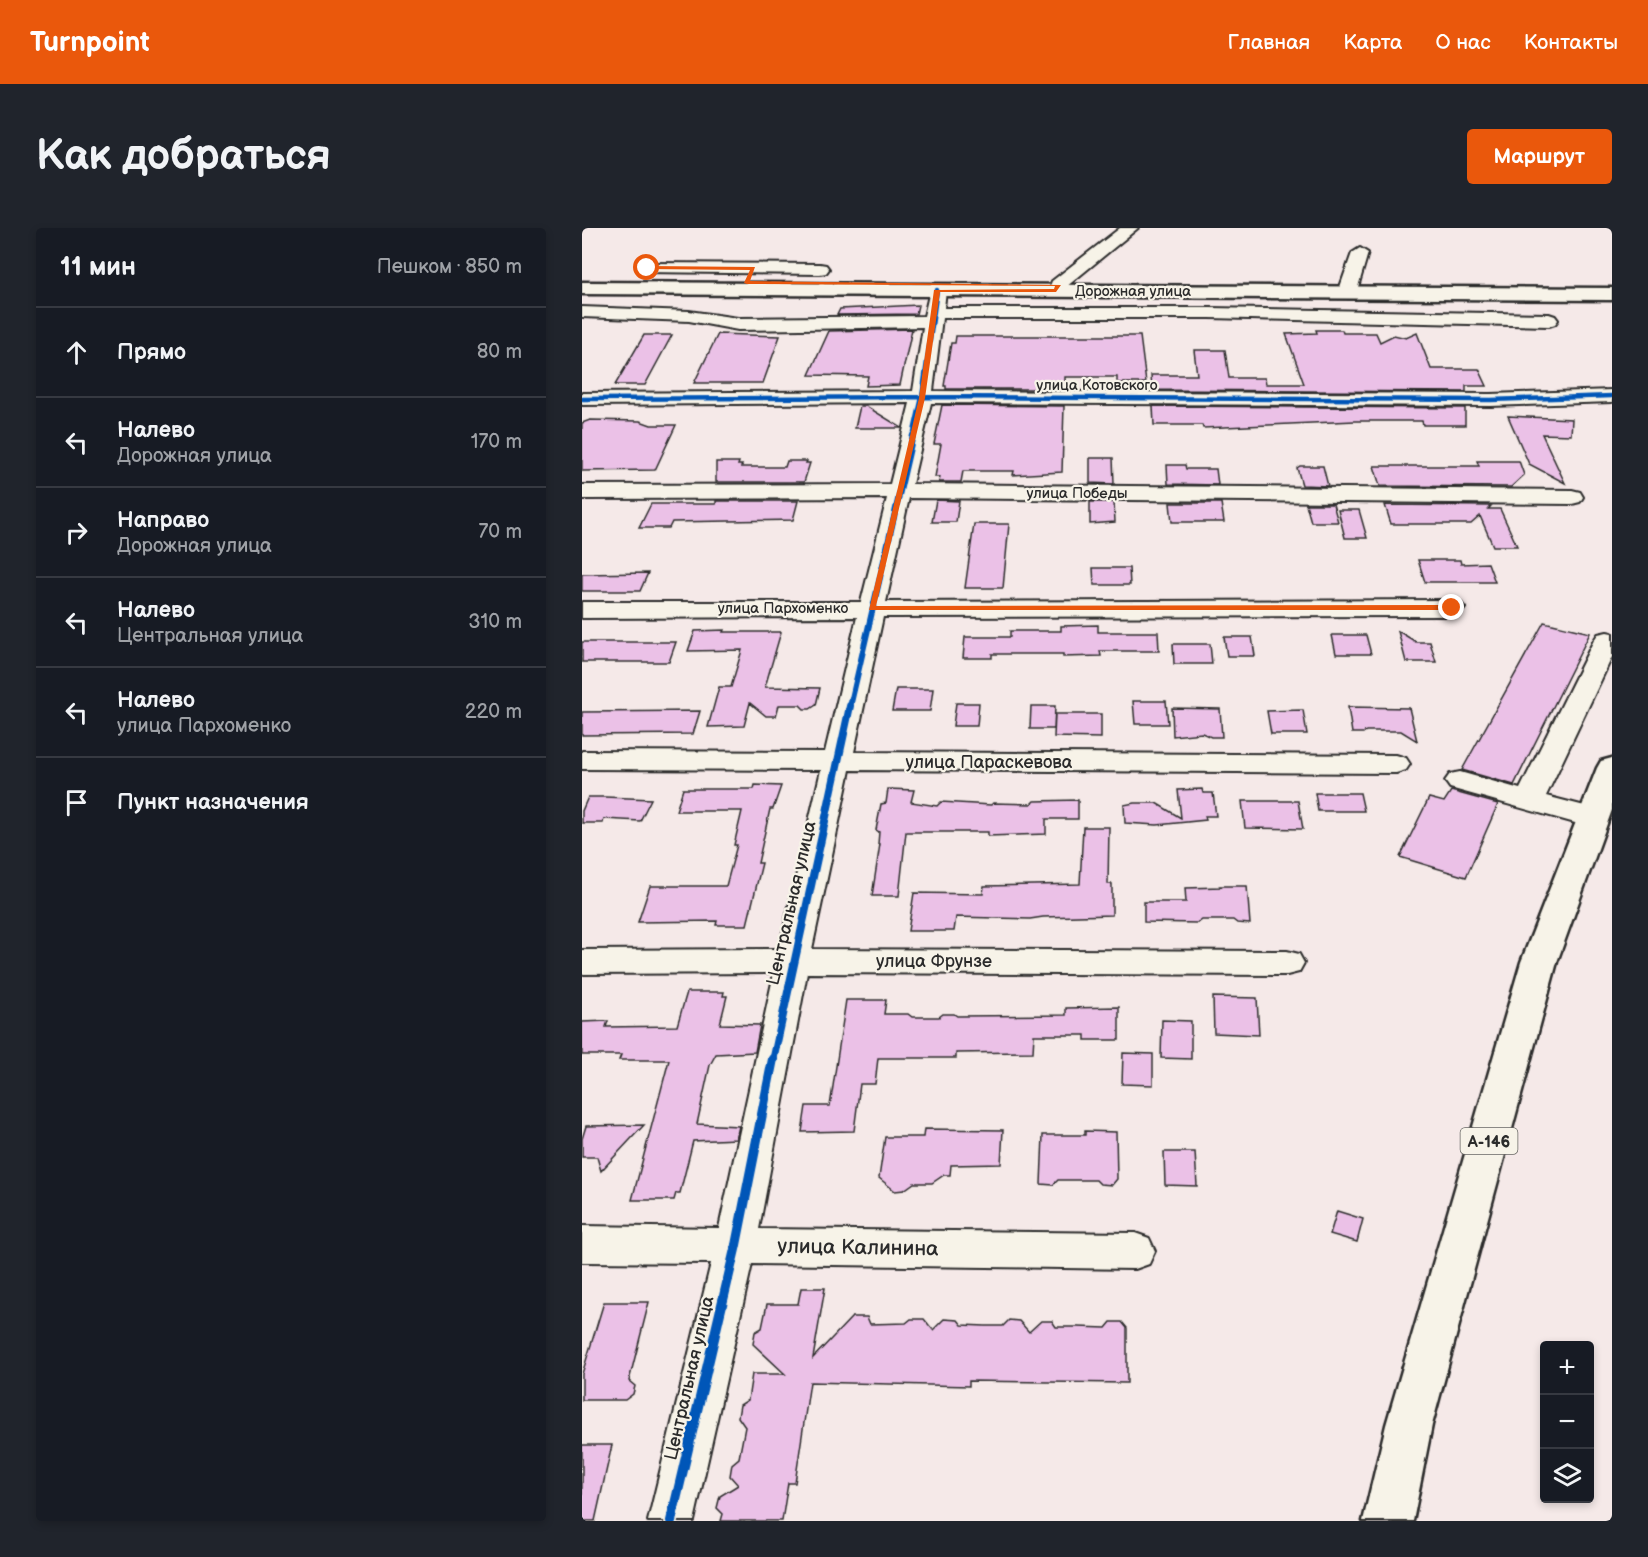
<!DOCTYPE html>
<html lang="ru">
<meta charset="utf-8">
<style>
body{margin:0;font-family:"Balsamiq Sans",sans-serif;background:#20242c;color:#f1f3f6}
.controls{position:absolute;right:18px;bottom:18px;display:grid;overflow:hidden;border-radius:6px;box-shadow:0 3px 9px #0003}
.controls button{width:54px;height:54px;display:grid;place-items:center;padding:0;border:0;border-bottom:2px solid #363941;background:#171b24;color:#f1f3f6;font:30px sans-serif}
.stop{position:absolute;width:18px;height:18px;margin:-14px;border:4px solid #ea580c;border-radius:50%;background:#fff}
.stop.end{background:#ea580c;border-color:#fff;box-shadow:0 2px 6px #0008}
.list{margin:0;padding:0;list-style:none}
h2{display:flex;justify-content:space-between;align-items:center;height:78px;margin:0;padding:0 24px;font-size:26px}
h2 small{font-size:20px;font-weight:400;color:#9ea1a6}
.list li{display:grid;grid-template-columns:39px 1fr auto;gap:18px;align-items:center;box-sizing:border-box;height:90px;padding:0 24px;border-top:2px solid #363941}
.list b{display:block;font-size:22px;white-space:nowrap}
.list p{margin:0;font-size:20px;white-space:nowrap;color:#9ea1a6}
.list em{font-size:20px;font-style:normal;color:#9ea1a6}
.icon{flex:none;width:33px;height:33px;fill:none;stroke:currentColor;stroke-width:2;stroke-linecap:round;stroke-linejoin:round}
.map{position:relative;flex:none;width:1030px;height:1293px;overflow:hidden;border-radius:6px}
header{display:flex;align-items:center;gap:36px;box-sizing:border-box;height:84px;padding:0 30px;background:#ea580c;color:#fff}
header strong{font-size:28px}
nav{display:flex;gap:33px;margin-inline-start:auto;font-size:21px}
.intro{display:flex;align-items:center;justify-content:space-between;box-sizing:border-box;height:144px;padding:0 36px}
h1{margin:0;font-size:42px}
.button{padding:15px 27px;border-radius:6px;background:#ea580c;color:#fff;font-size:21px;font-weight:700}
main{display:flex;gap:36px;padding:0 36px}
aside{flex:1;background:#171b24;border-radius:6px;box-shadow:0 3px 9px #0003}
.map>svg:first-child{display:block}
.building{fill:#ebc1e7;stroke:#2b2b2b;stroke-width:1.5}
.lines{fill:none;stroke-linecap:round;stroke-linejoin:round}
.minor-casing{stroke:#2b2b2b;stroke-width:4}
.major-casing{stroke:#2b2b2b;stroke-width:5}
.highway-casing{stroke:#2b2b2b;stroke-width:5}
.minor{fill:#f7f3e8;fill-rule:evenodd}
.major{fill:#f7f3e8;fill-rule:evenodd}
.highway{fill:#f7f3e8;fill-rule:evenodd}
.cycleway-far3-casing{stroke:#f7f3e8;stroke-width:7}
.cycleway-far2-casing{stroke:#f7f3e8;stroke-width:9}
.cycleway-far1-casing{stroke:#f7f3e8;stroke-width:11}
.cycleway-casing{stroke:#f7f3e8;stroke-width:14}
.cycleway-far3{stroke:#0057b8;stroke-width:4.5}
.cycleway-far2{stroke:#0057b8;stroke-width:6}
.cycleway-far1{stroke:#0057b8;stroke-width:8}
.cycleway{stroke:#0057b8;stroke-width:10}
.route{fill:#ea580c}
.labels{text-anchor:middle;stroke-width:4.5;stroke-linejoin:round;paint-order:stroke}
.far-street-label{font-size:15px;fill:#2b2b2b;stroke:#f7f3e8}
.shield{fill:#f7f3e8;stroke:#686764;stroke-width:1.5}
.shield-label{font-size:16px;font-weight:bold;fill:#2b2b2b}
.street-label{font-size:18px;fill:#2b2b2b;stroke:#f7f3e8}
.near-street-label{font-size:21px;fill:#2b2b2b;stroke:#f7f3e8}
</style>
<header>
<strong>Turnpoint</strong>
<nav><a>Главная</a><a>Карта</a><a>О нас</a><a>Контакты</a></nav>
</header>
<div class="intro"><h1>Как добраться</h1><a class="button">Маршрут</a></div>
<main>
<aside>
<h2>11 мин<small>Пешком · 850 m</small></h2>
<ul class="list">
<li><svg class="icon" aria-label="ahead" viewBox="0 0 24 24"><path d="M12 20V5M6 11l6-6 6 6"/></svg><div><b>Прямо</b></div><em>80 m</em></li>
<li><svg class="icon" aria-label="left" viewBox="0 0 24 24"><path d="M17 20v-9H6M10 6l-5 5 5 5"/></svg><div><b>Налево</b><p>Дорожная улица</p></div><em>170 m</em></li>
<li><svg class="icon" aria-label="right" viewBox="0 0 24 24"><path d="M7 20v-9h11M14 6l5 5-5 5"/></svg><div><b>Направо</b><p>Дорожная улица</p></div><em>70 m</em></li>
<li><svg class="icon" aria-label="left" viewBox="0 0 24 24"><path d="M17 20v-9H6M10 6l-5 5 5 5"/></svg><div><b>Налево</b><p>Центральная улица</p></div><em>310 m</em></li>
<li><svg class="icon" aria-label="left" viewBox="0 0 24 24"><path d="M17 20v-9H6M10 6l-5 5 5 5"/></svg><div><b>Налево</b><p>улица Пархоменко</p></div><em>220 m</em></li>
<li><svg class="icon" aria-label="arrive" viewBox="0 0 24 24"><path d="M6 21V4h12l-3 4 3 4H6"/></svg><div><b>Пункт назначения</b></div></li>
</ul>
</aside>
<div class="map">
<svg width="1030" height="1293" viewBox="0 0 1030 1293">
<rect width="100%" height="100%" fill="#f5e9e8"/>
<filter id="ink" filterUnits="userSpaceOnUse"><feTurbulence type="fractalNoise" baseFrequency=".0167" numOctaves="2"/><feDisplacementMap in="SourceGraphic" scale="12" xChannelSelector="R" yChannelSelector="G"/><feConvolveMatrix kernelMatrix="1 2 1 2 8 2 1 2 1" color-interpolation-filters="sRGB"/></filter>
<g filter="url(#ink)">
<path class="building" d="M336 77 334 86 255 87 258 81Z
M330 101 318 157 284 158 286 148 227 147 247 103Z
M734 102H760L761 105H794L798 114 812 107 824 110 835 105 849 141H897L905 158H884V164L570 162 569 147H615L612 122H643L647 150H683L684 156H722L704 106 735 105Z
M136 106 198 108 181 155H112Z
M62 107H90L63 157H33Z
M374 108H558L564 155H535V149H483V161H364V158H362L369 115H373Z
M360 177 482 178 480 244 431 247 432 243H381L379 254H357L358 249H353L359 216H352Z
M278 178H284L320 200H273Z
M571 178 883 180V197H841L840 193H773L621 200 620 197H572Z
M926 188 990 191 989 207 960 206 983 255 947 236Z
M8 192 58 193 69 197H94L73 242 0 243V195Z
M508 230H531L532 256 508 255Z
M205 233H225L224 235H228L222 254H134V234H157L156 237H160L159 239H203Z
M895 233H937L942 247 929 259 798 258 792 238H897Z
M585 237H603L604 241H634L636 257 586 256Z
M718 238H741L746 258 720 257 715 240Z
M354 272 377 273 374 294H350Z
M134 273H216L211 292 90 294 87 300H57L69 276H134Z
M508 274H532L533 294 508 296Z
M588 275H639L642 294H590Z
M724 276H751L756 294H729Z
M803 277 909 278 906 281H918L935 318H911L898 288 889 296H809Z
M756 282H777L785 310H763Z
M392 296H427L421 360H383Z
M836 332H878L879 336 906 335 913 354H843Z
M511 340H547L548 357H512Z
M66 345 58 363H0V346Z
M962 394 1008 405 932 557 880 542Z
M516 397V404H576L577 423H518L519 428 481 429V426H410V430H381L383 409H428V403H479V398Z
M142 402 141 404H199L183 459 238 460 234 477 228 481H222L218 477H197L194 488H184L168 475 162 498 126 499 137 459H149L160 422 106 423 113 403Z
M816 403 834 414H848L854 434H824Z
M750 407H784L789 426H754Z
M642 409H670L673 428H645Z
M0 414H94L87 434H0Z
M591 416H628L630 436H592Z
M314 461H351L348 483H310Z
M551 473H584L586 496H553Z
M374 475H397L395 498H371Z
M449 478H473L472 501H448Z
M766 479 827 480 835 513 819 503H784L781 505H770Z
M590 480 638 481 640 509H629L620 505 591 508Z
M721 482 725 506H689L685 483Z
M118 483 111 506 0 507V484Z
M473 486H519V510L472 509Z
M173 557 199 558 191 581H188L176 635H180L165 697H134L135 693 56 694 68 658H144L155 617H152L160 583H94L101 561H172Z
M306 561 332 562 329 574 355 578 359 574 409 577 411 575 449 576 452 573 496 572V591H464V606L406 608V604H324L317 668H290L298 616H296L297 604 294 602 299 576 304 575Z
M620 561 621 565H631L634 588H623L624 592 575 597 543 595 542 577 552 575H574L599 590 596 562Z
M869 563 916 576 884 649 818 629 847 570 862 574Z
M733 565H778L782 583H736Z
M6 569H23L69 571 58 593 22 591 21 595H0V583Z
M660 573H716L721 601 663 600Z
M501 599H527L526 656H530V687L461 689 448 691 374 689 372 703H326L332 665 401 666 402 658 498 656Z
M638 658H665L668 696 655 695 651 692H620L616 695 562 694V674H604L603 660 639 659Z
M105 764H142L141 768H145L138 796 178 797 173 824 134 826 128 837 115 896 157 898 154 911 111 913 98 965H94L92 972H50L87 832H37L39 827H0V794L26 793 24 799 95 798Z
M631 769 675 770 677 807 632 805Z
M264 772H304L302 786H326L330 789H357L361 786H372L375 788 484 787V780L537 779V812H503V807H452L451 824 374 825V830H296L293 856H278L272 903 220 904 224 878H248Z
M580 792 609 793V831L579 830Z
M541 825 571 826V857L540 856Z
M62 897 19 943 15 929H0V911L4 898Z
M342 901 421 902 419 936 369 937 368 947H362L350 955H332L322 962 313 963 297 950 303 909H341Z
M503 903 534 904 535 951 530 957 518 956 514 952H476L471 957 459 956 461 907H503Z
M582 924H613L615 958 583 957Z
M755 983 781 991 775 1014 748 1006Z
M219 1060H243L231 1130 270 1089H285L288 1096 324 1095 329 1091H342L351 1102 362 1091 376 1092 380 1097 403 1098H421L427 1092 437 1093 447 1104 459 1093H470L474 1099H496L524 1100 529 1094H540L545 1100V1155L387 1153V1158L228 1154 213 1255H206L200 1293H139L141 1286 135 1280 138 1268 156 1257 148 1248 150 1236 157 1230 163 1199 156 1189 158 1177 166 1172 170 1146H203L171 1116 173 1104 180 1100 185 1076H216Z
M22 1074H67L47 1153 53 1158 51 1166 43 1172H0V1146Z
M0 1217H30L13 1293H0Z"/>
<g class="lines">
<defs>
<path id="minor" d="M538 0H556L484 59 481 67H469L466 63 470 53Z
M778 20 786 25 776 59 773 63H761L758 59 770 25Z
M65 35 238 36 244 37 247 41 244 45 238 46 59 44 56 40 59 36Z
M355 57 361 58 364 62 362 80H628L967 86 973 88 976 92 973 96 967 98 628 90H360L351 163 909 166 1030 162V174L909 178 349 175 330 256 990 262 998 264 1001 269 998 274 990 276 327 270 304 374 870 372 879 375 883 380 879 385 870 388 301 389 272 524 814 527 824 530 828 536 824 542 814 545 268 542 230 721 705 723 717 726 722 735 717 744 705 747 225 745 177 1001 553 1005 567 1010 573 1023 567 1036 553 1041 170 1036 112 1293H66L129 1035 0 1034V998L137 1000 192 745 0 746V722L197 721 239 542 0 541V523L243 524 275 389 0 390V374H279L305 270 0 271V257L308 256 328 175 0 177V165L331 163 341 99 156 102 107 93 0 89V79L107 83 156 90 342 88 349 58Z
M1025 404 1030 405V429L964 568 1022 583 1026 590 1022 597 1011 600 868 560 863 553 868 546 878 544 938 561 1012 412 1016 406Z"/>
<path id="major" d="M0 54 1030 60V72L0 66Z"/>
<path id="highway" d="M1030 530V582L975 734 850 1197 831 1293H781L804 1197 939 734 1015 540 1019 533Z"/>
</defs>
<use href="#minor" class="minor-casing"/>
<use href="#major" class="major-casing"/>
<use href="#highway" class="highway-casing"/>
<use href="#minor" class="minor"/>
<use href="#major" class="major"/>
<use href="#highway" class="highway"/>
<defs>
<path id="cycleway-far3" d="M0 171 340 169 909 172 1030 168
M331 208 340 169 355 62"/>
<path id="cycleway-far2" d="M268 479 331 207"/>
<path id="cycleway-far1" d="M191 833 268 478"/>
<path id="cycleway" d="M89 1293 154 1017 191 831"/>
</defs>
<use href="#cycleway-far3" class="cycleway-far3-casing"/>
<use href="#cycleway-far2" class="cycleway-far2-casing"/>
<use href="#cycleway-far1" class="cycleway-far1-casing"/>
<use href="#cycleway" class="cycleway-casing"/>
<use href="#cycleway-far3" class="cycleway-far3"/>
<use href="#cycleway-far2" class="cycleway-far2"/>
<use href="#cycleway-far1" class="cycleway-far1"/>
<use href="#cycleway" class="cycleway"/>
</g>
</g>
<path class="route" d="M65 38 173 39 168 53 479 57 474 64H358L343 170 294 378 870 377 874 380 870 382H287L337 170 352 62 472 61 473 58 165 56 162 55 168 42 63 41Z"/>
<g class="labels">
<g class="far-street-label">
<text x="551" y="68">Дорожная улица</text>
<text x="515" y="162">улица Котовского</text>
<text x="495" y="270">улица Победы</text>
<text x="201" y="385">улица Пархоменко</text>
</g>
<rect class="shield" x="878.5" y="900" width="57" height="26" rx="4.5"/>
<g class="shield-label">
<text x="907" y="919">А-146</text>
</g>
<g class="street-label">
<text x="407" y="540">улица Параскевова</text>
<text transform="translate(209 675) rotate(-77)" y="6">Центральная улица</text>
<text x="352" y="739">улица Фрунзе</text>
<text transform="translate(107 1150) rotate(-77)" y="6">Центральная улица</text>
</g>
<g class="near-street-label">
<text transform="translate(276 1019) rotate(1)" y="7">улица Калинина</text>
</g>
</g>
</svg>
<div class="controls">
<button>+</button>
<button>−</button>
<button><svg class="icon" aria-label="layers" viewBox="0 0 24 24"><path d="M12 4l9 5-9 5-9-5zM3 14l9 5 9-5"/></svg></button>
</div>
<div class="stop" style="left:65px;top:40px"></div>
<div class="stop end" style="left:870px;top:380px"></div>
</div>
</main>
